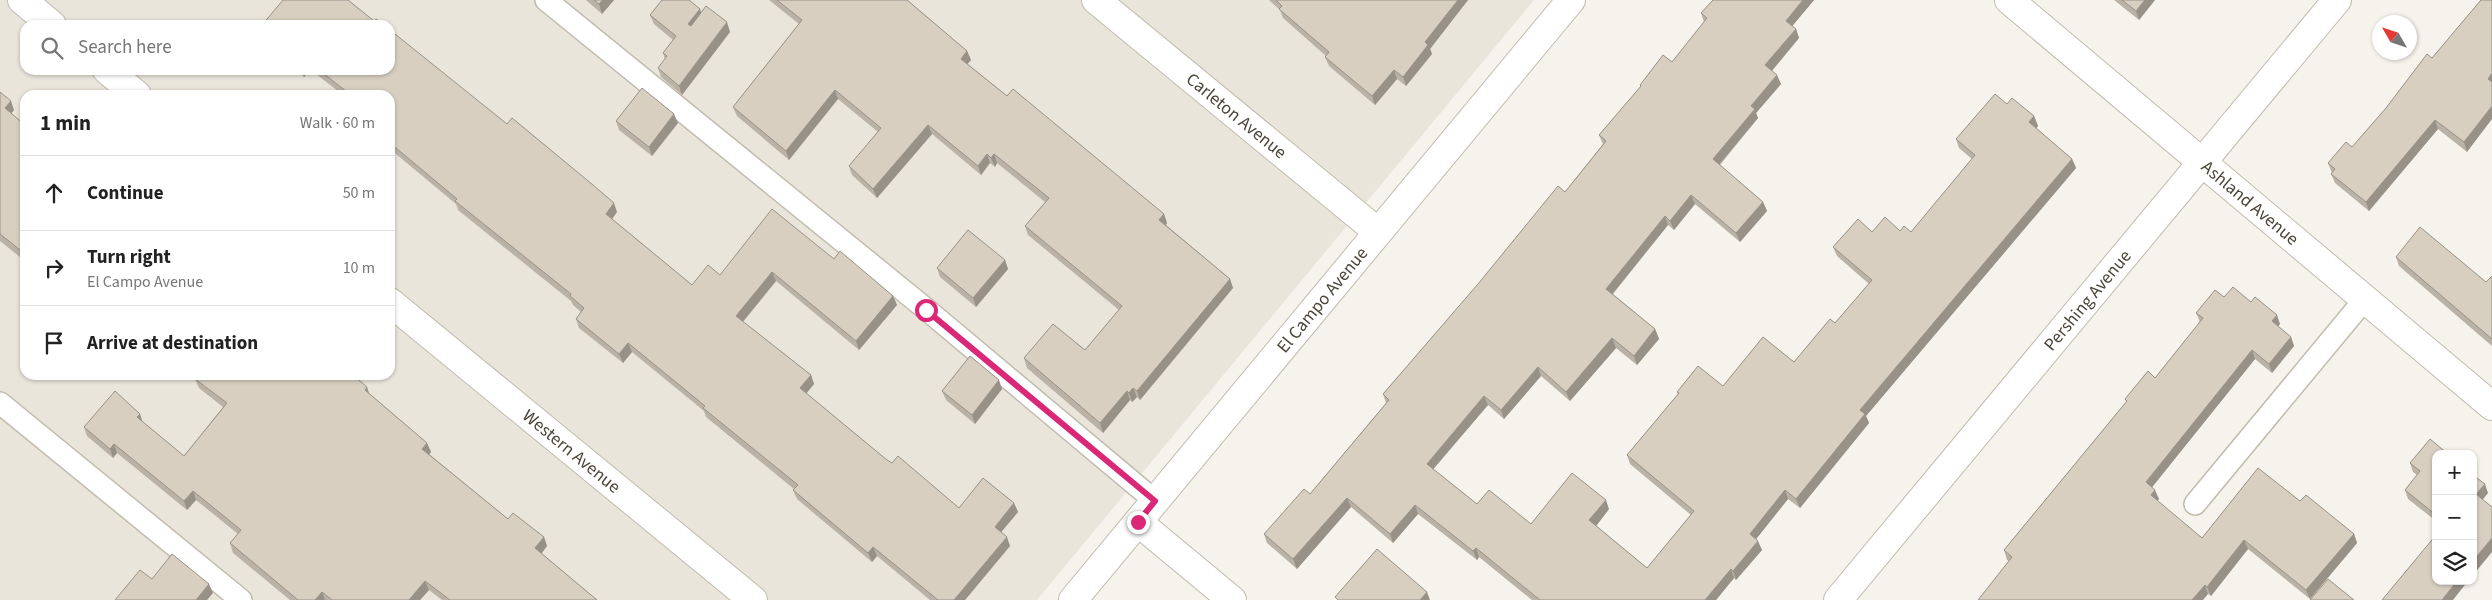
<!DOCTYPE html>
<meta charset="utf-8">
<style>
body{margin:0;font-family:"Source Sans 3",sans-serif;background:#f2f2f2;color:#222}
.controls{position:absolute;right:15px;bottom:15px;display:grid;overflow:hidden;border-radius:10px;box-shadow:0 1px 4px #0004}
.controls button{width:45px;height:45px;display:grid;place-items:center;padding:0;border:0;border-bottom:1px solid #e0e0e0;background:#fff;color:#222;font:25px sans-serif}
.compass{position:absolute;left:2372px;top:15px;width:45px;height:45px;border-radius:50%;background:#fff;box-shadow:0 1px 4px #0004;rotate:309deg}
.stop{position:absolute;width:15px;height:15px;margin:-11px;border:4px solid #db2777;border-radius:50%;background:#fff}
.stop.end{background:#db2777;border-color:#fff;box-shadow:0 1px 5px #0008}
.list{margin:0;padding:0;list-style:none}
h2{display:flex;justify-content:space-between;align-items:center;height:65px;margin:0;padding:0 20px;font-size:21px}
h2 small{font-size:16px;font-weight:400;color:#767676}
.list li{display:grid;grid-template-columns:32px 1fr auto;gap:15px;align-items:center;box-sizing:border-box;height:75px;padding:0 20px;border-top:1px solid #e0e0e0}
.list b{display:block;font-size:19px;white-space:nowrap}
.list p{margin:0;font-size:16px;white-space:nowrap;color:#767676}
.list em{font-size:16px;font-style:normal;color:#767676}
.icon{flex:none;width:28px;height:28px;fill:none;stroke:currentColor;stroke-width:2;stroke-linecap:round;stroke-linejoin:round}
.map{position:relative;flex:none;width:2492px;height:600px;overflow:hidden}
.search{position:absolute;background:#fff;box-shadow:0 1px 4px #0004;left:20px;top:20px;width:375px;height:55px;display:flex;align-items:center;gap:12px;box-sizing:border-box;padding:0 18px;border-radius:15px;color:#767676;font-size:19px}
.panel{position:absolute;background:#fff;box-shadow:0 1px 4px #0004;left:20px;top:90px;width:375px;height:290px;border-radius:15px}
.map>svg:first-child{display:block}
.residential{fill:#eae5da;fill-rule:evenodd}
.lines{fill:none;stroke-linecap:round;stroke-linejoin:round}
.lane-casing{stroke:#c2bbae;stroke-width:24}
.street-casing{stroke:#c2bbae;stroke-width:30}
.lane{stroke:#fff;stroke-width:21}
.street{stroke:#fff;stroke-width:28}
.wall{fill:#bab2a6}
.shaded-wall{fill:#979187}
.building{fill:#d8cfc1;stroke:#979187}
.route{stroke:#db2777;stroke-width:6}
.labels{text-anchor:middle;stroke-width:4.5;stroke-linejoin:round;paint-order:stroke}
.street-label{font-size:18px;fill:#4b4439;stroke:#fff}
</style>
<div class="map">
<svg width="2492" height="600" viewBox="0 0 2492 600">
<rect width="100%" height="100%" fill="#f6f3ec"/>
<path class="residential" d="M0 0H1534L1037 600H0ZM25 25H390V70H25ZM25 95H390V375H25Z"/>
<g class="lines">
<defs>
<path id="lane" d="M546 0 926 309 1155 501
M0 403 241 600
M2195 504 2365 299"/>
<g id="street">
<path d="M22 0 52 25"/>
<path id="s1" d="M1096 0 1378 232"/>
<path id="s2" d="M2009 0 2492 406"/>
<path d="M107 70 137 95"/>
<path id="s3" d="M390 302 753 600"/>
<path d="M1138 522 1232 600"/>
<path id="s4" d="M1073 600 1571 0"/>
<path id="s5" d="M1838 600 2337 0"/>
</g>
</defs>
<use href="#lane" class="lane-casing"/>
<use href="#street" class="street-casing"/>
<use href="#lane" class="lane"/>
<use href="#street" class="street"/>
</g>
<path class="wall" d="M586 0H614L602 14Z
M769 0H907L967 51 971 60 967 64 1007 96 1164 214 1167 223 1166 225 1230 279 1233 288 1140 400 1137 397 1132 402 1130 400 1103 433 1027 368 1024 358 1085 350 1119 310 1028 235 1025 226 1045 202 997 163 995 167 990 163 981 175 932 134 877 198 852 175 849 166 878 132 838 99 789 160 737 116 733 107 799 24Z
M1269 0H1468L1430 49 1432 54 1406 86 1397 79 1375 105 1329 66 1325 57 1326 56 1283 18 1280 10Z
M1713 0H1814L1792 26 1796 29 1799 38 1772 71 1781 84 1756 113 1758 118 1720 165 1763 202 1767 211 1740 242 1695 204 1674 230 1668 225 1613 294 1655 329 1659 339 1637 365 1616 348 1570 401 1541 376 1504 419 1488 405 1433 469 1477 504 1531 524 1609 509 1596 526 1647 568 1691 515 1630 464 1627 455 1678 394 1677 392 1723 386 1794 362 1835 323 1869 284 1837 256 1833 247 1872 232 1900 231 1911 232 1972 159 1959 148 1956 139 2007 104 2034 116 2038 126 2036 128 2072 159 2076 168 1866 416 1869 423 1800 508 1788 499 1756 539 1762 550 1736 580 1734 578 1716 600H1532L1479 557 1477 560 1418 514 1393 543 1351 507 1297 569 1267 543 1264 534 1310 494 1386 403 1383 394 1565 192 1603 144 1599 135 1641 87 1640 85 1672 62 1704 22 1701 13Z
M2114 0H2155L2139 20Z
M2481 0 2467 152 2438 129 2369 211 2335 183 2331 174 2332 173 2328 163 2352 147 2432 58Z
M700 9 701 13 730 32 682 95 661 77 658 68 665 59 663 53 673 40 654 24 650 15Z
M296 70H310L304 77Z
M311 70H390L617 212 612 219 692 285 720 275 834 259 893 296 897 305 859 350 776 281 743 322 811 375 814 384 806 394 887 460 959 508 1014 503 1018 512 1001 532 1010 546 965 600H930L877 556 872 562 797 499 793 490 794 489 706 417 704 411 632 352 623 363 579 328 576 319 581 312 573 305 571 301 458 210 456 204 390 149V95H343Z
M0 92 14 110 11 114 25 125V261L0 241Z
M616 121 678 123 652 156 619 130Z
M2396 257 2486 282 2492 276V346L2399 266Z
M1005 260 1008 269 976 307 940 277 937 268Z
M2224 297 2251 302 2280 324 2278 326 2291 337 2294 346 2272 373 2255 359 2152 487 2159 499 2157 501 2202 538 2300 501 2354 534 2357 543 2310 599 2248 549 2211 596 2208 594 2009 561 2007 560 2004 550 2126 402 2125 399 2155 378 2200 322 2196 313Z
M194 375H353L370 394 427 443 431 452 429 454 508 519 544 537 547 546 541 553 597 600H442L429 590 420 600H290L233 553 230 543 238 534 196 500 187 510 117 453 113 458 87 436 84 427 143 422 184 456 223 407 199 388 195 379 197 377Z
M1002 389 975 424 946 400 942 391Z
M2436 454V521L2408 499 2405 490 2417 475 2413 472 2410 463Z"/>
<path class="shaded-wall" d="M603 0H614L602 14 599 4Z
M1458 0H1468L1430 49 1432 54 1406 86 1403 77 1425 42Z
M1803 0H1814L1789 30 1786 21Z
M2145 0H2155L2139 20 2136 11Z
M700 9 703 18 691 33 688 24Z
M727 22 730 32 682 95 679 86Z
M1796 29 1799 38 1769 74 1765 65Z
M967 51 971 60 964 68 961 59Z
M302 70H310L304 77Z
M1394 70 1397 79 1375 105 1372 96Z
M2492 73V86L2488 79Z
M1777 75 1781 84 1756 113 1758 118 1716 168 1713 159 1751 106Z
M835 90 838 99 789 160 786 151Z
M11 101 14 110 8 117 5 108Z
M2492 106V119L2467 152 2464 142Z
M674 114 678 123 652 156 649 147Z
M2034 116 2038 126 2033 132 2029 122Z
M2435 120 2438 129 2369 211 2366 202Z
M928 125 932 134 877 198 873 189Z
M987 154 990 163 981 175 978 166Z
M994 154 997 163 995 167 991 158Z
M2072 159 2076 168 1866 416 1869 423 1800 508 1796 499 1860 410Z
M1691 195 1695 204 1674 230 1670 221Z
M1763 202 1767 211 1740 242 1736 233Z
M614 203 617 212 609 223 606 214Z
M1164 214 1167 223 1162 229 1159 220Z
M1665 216 1668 225 1609 298 1606 289Z
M1005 260 1008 269 976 307 973 298Z
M772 272 776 281 740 325 736 316Z
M1230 279 1233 288 1140 400 1137 391Z
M893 296 897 305 859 350 856 341Z
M2277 315 2280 324 2275 330 2272 321Z
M1655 329 1659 339 1637 365 1634 356Z
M2291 337 2294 346 2272 373 2269 364Z
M1612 338 1616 348 1570 401 1566 392Z
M628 343 632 352 623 363 619 354Z
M2252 350 2255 359 2149 491 2146 482Z
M1538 367 1541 376 1504 419 1501 410Z
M811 375 814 384 803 397 800 388Z
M999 380 1002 389 975 424 972 415Z
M367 387 370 396 365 390Z
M1133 388 1137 397 1132 402 1129 393Z
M1127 391 1130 400 1103 433 1100 423Z
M1484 396 1488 405 1430 473 1427 464Z
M140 414 143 423 137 417Z
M427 443 431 452 426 458 422 449Z
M114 444 117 453 113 458 110 449Z
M2485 484 2488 493 2480 503 2476 494Z
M1785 490 1788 499 1753 543 1750 534Z
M2155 490 2159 499 2154 504 2151 495Z
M193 491 196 500 187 510 184 501Z
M1347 498 1351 507 1297 569 1293 559Z
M1606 500 1609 509 1593 530 1589 520Z
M1014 503 1018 512 998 536 995 527Z
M1415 505 1418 514 1393 543 1390 534Z
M2354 534 2357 543 2310 599 2306 590Z
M544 537 547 546 539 557 535 548Z
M1007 537 1010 546 965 600H954Z
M2492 538V552L2473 575V561Z
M2244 540 2248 549 2211 596 2207 587Z
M1758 541 1762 550 1736 580 1733 571Z
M873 547 877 556 872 562 868 553Z
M1476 548 1479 557 1477 560 1473 551Z
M1731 569 1734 578 1716 600H1705Z
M425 581 429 590 420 600H409Z
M2457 581H2468L2453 600H2442Z
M209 584 213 593 207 600H196Z
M2205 585 2208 594 2203 600H2192Z
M322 592 325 600H315Z
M1427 592 1430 600H1420Z"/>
<path class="building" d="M283 0H348L374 21 376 19 384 25H262Z
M594 0H603L599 4Z
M662 0H689L700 9 688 24 691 26 706 6 727 22 679 86 658 68 667 56 663 53 676 36 650 15Z
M777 0H907L967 51 961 59 1007 96 1013 89 1054 123 1164 214 1159 220 1230 279 1137 391 1133 388 1129 393 1127 391 1100 423 1024 358 1053 324 1085 350 1122 306 1025 226 1049 198 994 154 991 158 987 154 978 166 928 125 873 189 849 166 881 128 835 90 786 151 733 107 802 20Z
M1276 0H1458L1425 42 1428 45 1403 77 1394 70 1372 96 1325 57 1329 52 1279 9 1282 6Z
M1713 0H1803L1786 21 1796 29 1765 65 1777 75 1751 106 1755 109 1713 159 1763 202 1736 233 1691 195 1670 221 1665 216 1606 289 1655 329 1634 356 1612 338 1566 392 1538 367 1501 410 1484 396 1427 464 1477 504 1489 490 1531 524 1572 473 1606 500 1589 520 1647 568 1694 511 1627 455 1679 393 1677 392 1698 366 1723 386 1763 337 1794 362 1830 319 1835 323 1872 280 1833 247 1858 219 1872 232 1885 217 1900 231 1904 226 1911 232 1975 155 1956 139 1995 94 2007 104 2012 98 2034 116 2029 122 2072 159 1860 410 1865 414 1796 499 1785 490 1750 534 1758 541 1733 571 1731 569 1705 600H1540L1476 548 1473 551 1415 505 1390 534 1347 498 1293 559 1264 534 1304 489 1310 494 1389 400 1383 394 1478 284 1558 186 1565 192 1606 141 1599 135 1641 86 1640 85 1663 55 1672 62 1707 18 1701 13Z
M2122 0H2145L2136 11Z
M2481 0H2492V73L2488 79 2492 82V106L2464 142 2435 120 2366 202 2331 174 2335 169 2328 163 2346 142 2352 147 2386 108 2427 54 2432 58Z
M390 30 507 124 512 118 593 185 614 203 606 214 692 285 708 265 720 275 772 209 834 259 840 251 893 296 856 341 772 272 736 316 811 375 800 388 887 460 892 463 898 456 959 508 983 478 1014 503 995 527 1007 537 954 600H938L873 547 868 553 793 490 798 485 703 408 705 406 628 343 619 354 576 319 584 308 570 296 571 294 455 201 457 199 390 143V95H351L319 70H390Z
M642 88 674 114 649 147 616 121Z
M0 92 11 101 5 108 25 125V254L0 234Z
M2420 227 2486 282 2492 276V339L2396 257Z
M968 230 1005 260 973 298 937 268Z
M2233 287 2251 302 2255 297 2277 315 2272 321 2291 337 2269 364 2252 350 2146 482 2155 490 2151 495 2202 538 2258 468 2300 501 2306 495 2354 534 2306 590 2244 540 2207 587 2205 585 2192 600H1978L2012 557 2004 550 2127 401 2125 399 2148 371 2155 378 2203 318 2196 313 2215 290 2224 297Z
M970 356 999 380 972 415 942 391Z
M199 375H353L367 387 365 390 427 443 422 449 508 519 513 513 544 537 535 548 597 600H450L425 581 409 600H332L322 592 315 600H298L230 543 241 530 193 491 184 501 114 444 110 449 84 427 115 391 140 414 137 417 184 456 227 403 195 379Z
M2430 439 2448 454H2436V515L2405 490 2420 471 2410 463Z
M2473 475 2485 484 2476 494 2492 507V538L2473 561Z
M2436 535V581H2457L2442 600H2382Z
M1377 549 1427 592 1420 600H1338L1335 597Z
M172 554 209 584 196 600H115L140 570 152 579Z
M2328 579 2354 600H2310Z"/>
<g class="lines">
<path class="route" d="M926 310 1155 501 1138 522"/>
</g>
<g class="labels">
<g class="street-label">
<text dy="6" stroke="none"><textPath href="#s1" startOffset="182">Carleton Avenue</textPath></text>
<text dy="6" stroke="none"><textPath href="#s2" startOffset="315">Ashland Avenue</textPath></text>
<text dy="6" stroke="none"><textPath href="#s4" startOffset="390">El Campo Avenue</textPath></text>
<text dy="6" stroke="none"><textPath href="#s5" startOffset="390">Pershing Avenue</textPath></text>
<text dy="6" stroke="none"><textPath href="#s3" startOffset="235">Western Avenue</textPath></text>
</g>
</g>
</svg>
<div class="controls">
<button>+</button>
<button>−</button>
<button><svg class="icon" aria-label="layers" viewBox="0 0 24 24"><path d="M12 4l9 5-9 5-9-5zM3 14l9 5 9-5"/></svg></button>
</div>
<svg class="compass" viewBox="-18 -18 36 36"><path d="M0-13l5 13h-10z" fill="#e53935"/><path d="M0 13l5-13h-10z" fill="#767676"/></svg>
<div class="stop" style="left:926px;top:310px"></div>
<div class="stop end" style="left:1138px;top:522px"></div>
<div class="search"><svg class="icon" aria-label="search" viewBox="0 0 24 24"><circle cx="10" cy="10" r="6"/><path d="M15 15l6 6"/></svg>Search here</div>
<section class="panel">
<h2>1 min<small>Walk · 60 m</small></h2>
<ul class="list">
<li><svg class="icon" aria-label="ahead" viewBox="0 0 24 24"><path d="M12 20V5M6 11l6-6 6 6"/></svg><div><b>Continue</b></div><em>50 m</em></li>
<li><svg class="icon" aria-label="right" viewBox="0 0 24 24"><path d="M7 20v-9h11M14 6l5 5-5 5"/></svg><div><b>Turn right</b><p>El Campo Avenue</p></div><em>10 m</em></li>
<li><svg class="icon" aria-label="arrive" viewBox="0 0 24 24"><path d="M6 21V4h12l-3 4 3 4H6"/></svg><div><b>Arrive at destination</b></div></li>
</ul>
</section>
</div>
